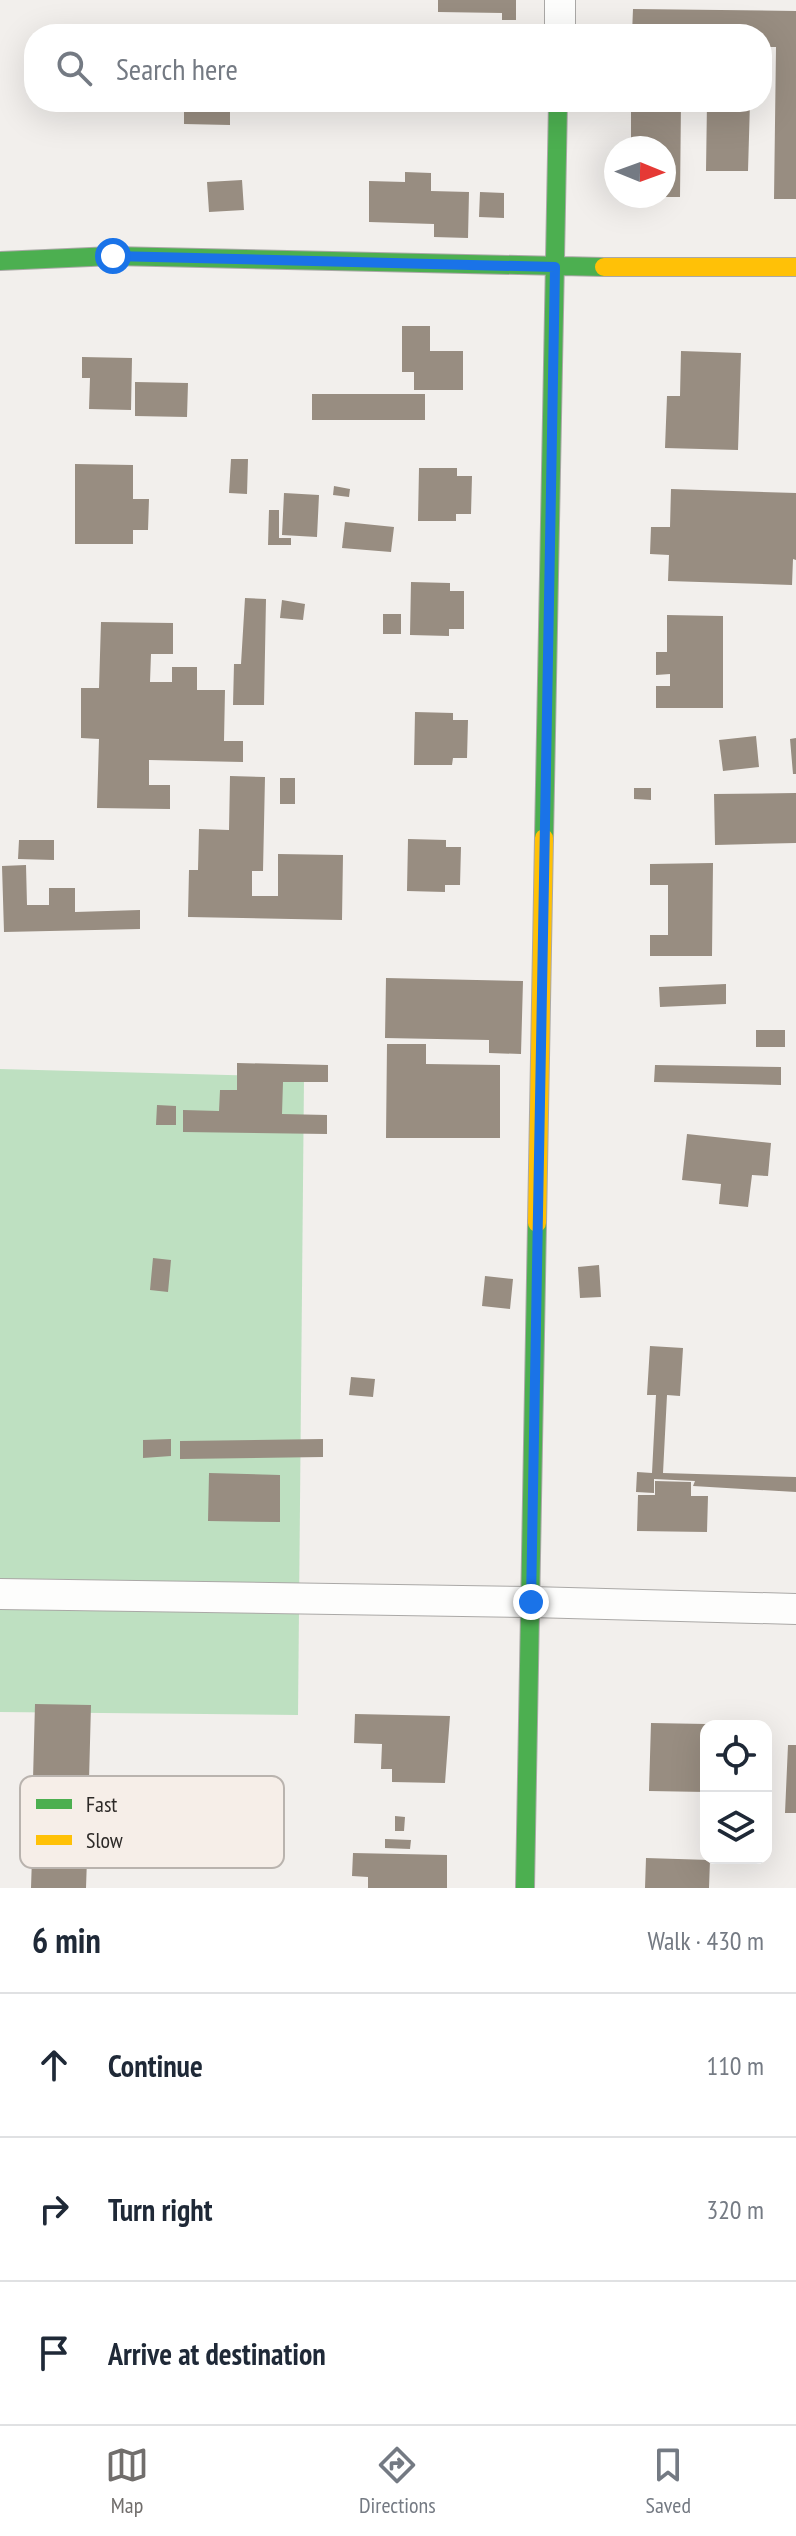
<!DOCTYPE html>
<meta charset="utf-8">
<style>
body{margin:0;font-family:"PT Sans Narrow",sans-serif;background:#f2f2f3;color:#1f2937}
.controls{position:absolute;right:24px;bottom:24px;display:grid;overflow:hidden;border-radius:16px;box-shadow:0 8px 32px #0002}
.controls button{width:72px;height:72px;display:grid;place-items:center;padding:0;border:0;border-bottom:2px solid #e0e1e3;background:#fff;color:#1f2937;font:40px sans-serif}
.compass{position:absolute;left:604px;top:136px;width:72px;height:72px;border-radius:50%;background:#fff;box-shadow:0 8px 32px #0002;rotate:91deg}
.stop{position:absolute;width:24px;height:24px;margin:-18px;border:6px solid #1a73e8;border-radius:50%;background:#fff}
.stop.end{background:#1a73e8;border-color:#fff;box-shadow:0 2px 8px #0008}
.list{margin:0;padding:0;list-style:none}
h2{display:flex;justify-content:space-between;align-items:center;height:104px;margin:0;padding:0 32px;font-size:34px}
h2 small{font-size:26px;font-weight:400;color:#747a83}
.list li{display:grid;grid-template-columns:52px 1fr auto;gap:24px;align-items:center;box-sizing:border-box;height:144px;padding:0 32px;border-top:2px solid #e0e1e3}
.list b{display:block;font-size:30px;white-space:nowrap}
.list em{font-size:26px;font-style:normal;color:#747a83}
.icon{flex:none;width:44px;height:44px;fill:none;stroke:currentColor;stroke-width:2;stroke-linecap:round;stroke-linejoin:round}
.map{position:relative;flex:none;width:796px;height:1888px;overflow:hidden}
.search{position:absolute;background:#fff;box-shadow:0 8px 32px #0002;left:24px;right:24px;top:24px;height:88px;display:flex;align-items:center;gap:20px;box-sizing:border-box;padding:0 28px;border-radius:32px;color:#747a83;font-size:30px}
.sheet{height:536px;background:#fff}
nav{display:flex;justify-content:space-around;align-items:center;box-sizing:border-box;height:112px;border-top:2px solid #e0e1e3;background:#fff;font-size:22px;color:#747a83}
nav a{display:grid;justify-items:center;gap:4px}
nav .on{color:#716e6c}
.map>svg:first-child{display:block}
.green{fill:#bee0c1}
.building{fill:#988d81}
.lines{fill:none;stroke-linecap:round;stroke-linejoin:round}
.street-casing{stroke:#aaa8a6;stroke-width:32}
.fast-casing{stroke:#aaa8a6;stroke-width:20}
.slow-casing{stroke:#aaa8a6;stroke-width:20}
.street{stroke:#fdfdfc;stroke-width:30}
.fast{stroke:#4caf50;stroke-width:18}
.slow{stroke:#ffc107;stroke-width:18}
.route{stroke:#1a73e8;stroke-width:10}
.key{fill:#f6eee8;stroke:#b9b3ae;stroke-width:2}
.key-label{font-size:22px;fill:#2c2927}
</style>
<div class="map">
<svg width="796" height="1888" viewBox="0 0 796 1888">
<rect width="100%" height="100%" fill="#f2efec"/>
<path class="green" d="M0 1069 304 1077 298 1715 0 1712Z"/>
<path class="building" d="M438 0H516V20H502V13L438 12Z
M633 9 796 11V199H774L776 47H762V34H632Z
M184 102H230V125L184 124Z
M434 102H473V107L434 106Z
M631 102H681L680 197H664V148H631Z
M707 102H750L748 171H706Z
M405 172 431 173V191L469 192 468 238 434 237V224L369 222V181L405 182Z
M242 180 244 210 209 212 207 182Z
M480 192 504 193V218L479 217Z
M402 326H430V351H463V390H414V372H402Z
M681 351 741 353 738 450 665 448 667 396H680Z
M82 357 132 358 131 410 89 409 90 378H82Z
M135 382 188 383 187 417 135 416Z
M312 394H425V420H312Z
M231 459H248L247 494 229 493Z
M75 464 133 465V499H149L148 530H133V544H75Z
M419 468H457V476H472L471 514H456V521H418Z
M334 486 350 489 349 497 333 495Z
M671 489 796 493V560L793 559 792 585 668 581 669 555 650 554 651 527H670Z
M284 493 319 495 317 537 282 535Z
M269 510H279V538H291V545H268Z
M345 522 394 527 391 552 342 548Z
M411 582 450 583V591H464V629H449V636L410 635Z
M245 598 266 599 264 705H233L234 664H241Z
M282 600 305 604 303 620 280 618Z
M383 614H401V634H383Z
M667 615 723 616V708H656V686H670V674L656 675V652H667Z
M101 622 173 623V654H151L150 682H172V667H197V690H225L224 741H243V762L149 760V785H170V809L97 808 99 739 81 738V688H99Z
M415 712 453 713V720H468L467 758H453L452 765H414Z
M756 736 759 767 723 771 719 740Z
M796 738V774H793L790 739Z
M230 776 265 777 263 871H252V896H278V854L343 855 342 920 188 917 189 870H198L199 829 229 830Z
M280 778H295V804H280Z
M634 788H651V800L634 799Z
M796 793V843L715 845 714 794Z
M408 839 446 840V847H461L460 885H445V892L407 891Z
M19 840H54V860L18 859Z
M713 863 712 956H650V935H668V885H650V864Z
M26 865 27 905H49V888H75V912L140 910V929L4 932 2 866Z
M386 978 523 981 521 1054 489 1053V1040L385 1038Z
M726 984V1004L660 1007 659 987Z
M756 1030H785V1047H756Z
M387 1044H426V1064L500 1065V1138H386Z
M237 1063 328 1065V1082H283L282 1114 327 1115V1134L183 1132V1110L219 1111 220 1090H237Z
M655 1065 781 1067V1085L654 1082Z
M157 1105 176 1106V1125H156Z
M687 1134 771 1143 768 1176 752 1175 748 1207 719 1204 721 1184 682 1180Z
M153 1258 171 1260 168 1292 150 1290Z
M599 1265 601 1297 580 1298 578 1267Z
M485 1276 513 1279 510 1309 482 1306Z
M650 1346 683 1348 680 1396 667 1395 663 1473 796 1477V1492L693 1486 695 1481 654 1479V1493L636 1492 637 1472 652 1473 656 1395H647Z
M351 1377 375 1379 373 1397 349 1395Z
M171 1439V1456L143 1458V1440Z
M323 1439V1457L180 1459V1441Z
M209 1473 280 1475V1522L208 1521Z
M655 1481 691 1482V1496H708L707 1532 637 1531 638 1495H655Z
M35 1704 91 1705 89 1780 33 1779Z
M355 1714 450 1716 445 1783 392 1782V1769H381L382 1744 354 1743Z
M651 1723 706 1724V1792L649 1791Z
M788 1745H796V1813H785Z
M395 1816 405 1817 404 1831H395Z
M385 1839 411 1840 410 1849 385 1848Z
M353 1853 447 1855V1888H368V1877L352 1876Z
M32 1857 87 1859 86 1888H31Z
M646 1858 710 1860 709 1888H645Z"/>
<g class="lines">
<defs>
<path id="street" d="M560 34V0
M0 1594 531 1602 796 1609"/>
<path id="fast" d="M0 261 113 256 604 267
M544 838 558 102
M525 1888 537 1223"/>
<path id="slow" d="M604 267H796
M537 1223 544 838"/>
</defs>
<use href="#street" class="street-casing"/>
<use href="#fast" class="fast-casing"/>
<use href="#slow" class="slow-casing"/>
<use href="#street" class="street"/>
<use href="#fast" class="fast"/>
<use href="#slow" class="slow"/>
</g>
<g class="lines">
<path class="route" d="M113 256 555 267 531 1602"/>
</g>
<rect x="20" y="1776" width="264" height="92" rx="12" class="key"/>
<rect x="36" y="1799" width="36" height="10" fill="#4caf50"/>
<rect x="36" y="1835" width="36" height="10" fill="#ffc107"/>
<g class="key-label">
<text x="86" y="1812">Fast</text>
<text x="86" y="1848">Slow</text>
</g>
</svg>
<div class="controls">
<button><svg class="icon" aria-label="locate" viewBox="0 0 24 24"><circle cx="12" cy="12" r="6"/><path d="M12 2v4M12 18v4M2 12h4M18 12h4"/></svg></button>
<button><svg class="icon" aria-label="layers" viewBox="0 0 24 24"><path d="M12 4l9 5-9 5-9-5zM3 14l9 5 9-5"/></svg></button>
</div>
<svg class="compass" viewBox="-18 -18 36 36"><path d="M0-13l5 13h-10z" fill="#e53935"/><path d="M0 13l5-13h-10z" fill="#747a83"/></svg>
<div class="stop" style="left:113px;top:256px"></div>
<div class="stop end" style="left:531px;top:1602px"></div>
<div class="search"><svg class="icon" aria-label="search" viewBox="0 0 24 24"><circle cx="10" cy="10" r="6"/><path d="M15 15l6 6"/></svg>Search here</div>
</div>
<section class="sheet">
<h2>6 min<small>Walk · 430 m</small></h2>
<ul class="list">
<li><svg class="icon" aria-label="ahead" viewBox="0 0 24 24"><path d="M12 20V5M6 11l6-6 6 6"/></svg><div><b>Continue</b></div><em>110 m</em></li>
<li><svg class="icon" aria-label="right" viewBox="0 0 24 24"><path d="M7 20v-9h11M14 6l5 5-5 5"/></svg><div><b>Turn right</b></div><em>320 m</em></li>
<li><svg class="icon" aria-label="arrive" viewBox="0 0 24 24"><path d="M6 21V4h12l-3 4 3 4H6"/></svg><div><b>Arrive at destination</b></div></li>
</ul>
</section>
<nav>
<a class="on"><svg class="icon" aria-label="map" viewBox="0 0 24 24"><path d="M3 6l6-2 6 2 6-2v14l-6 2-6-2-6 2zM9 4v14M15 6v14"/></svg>Map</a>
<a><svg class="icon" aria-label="directions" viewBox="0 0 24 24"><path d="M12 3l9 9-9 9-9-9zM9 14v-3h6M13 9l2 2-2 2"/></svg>Directions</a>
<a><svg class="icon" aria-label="saved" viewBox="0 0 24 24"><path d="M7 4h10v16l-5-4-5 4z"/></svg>Saved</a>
</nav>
